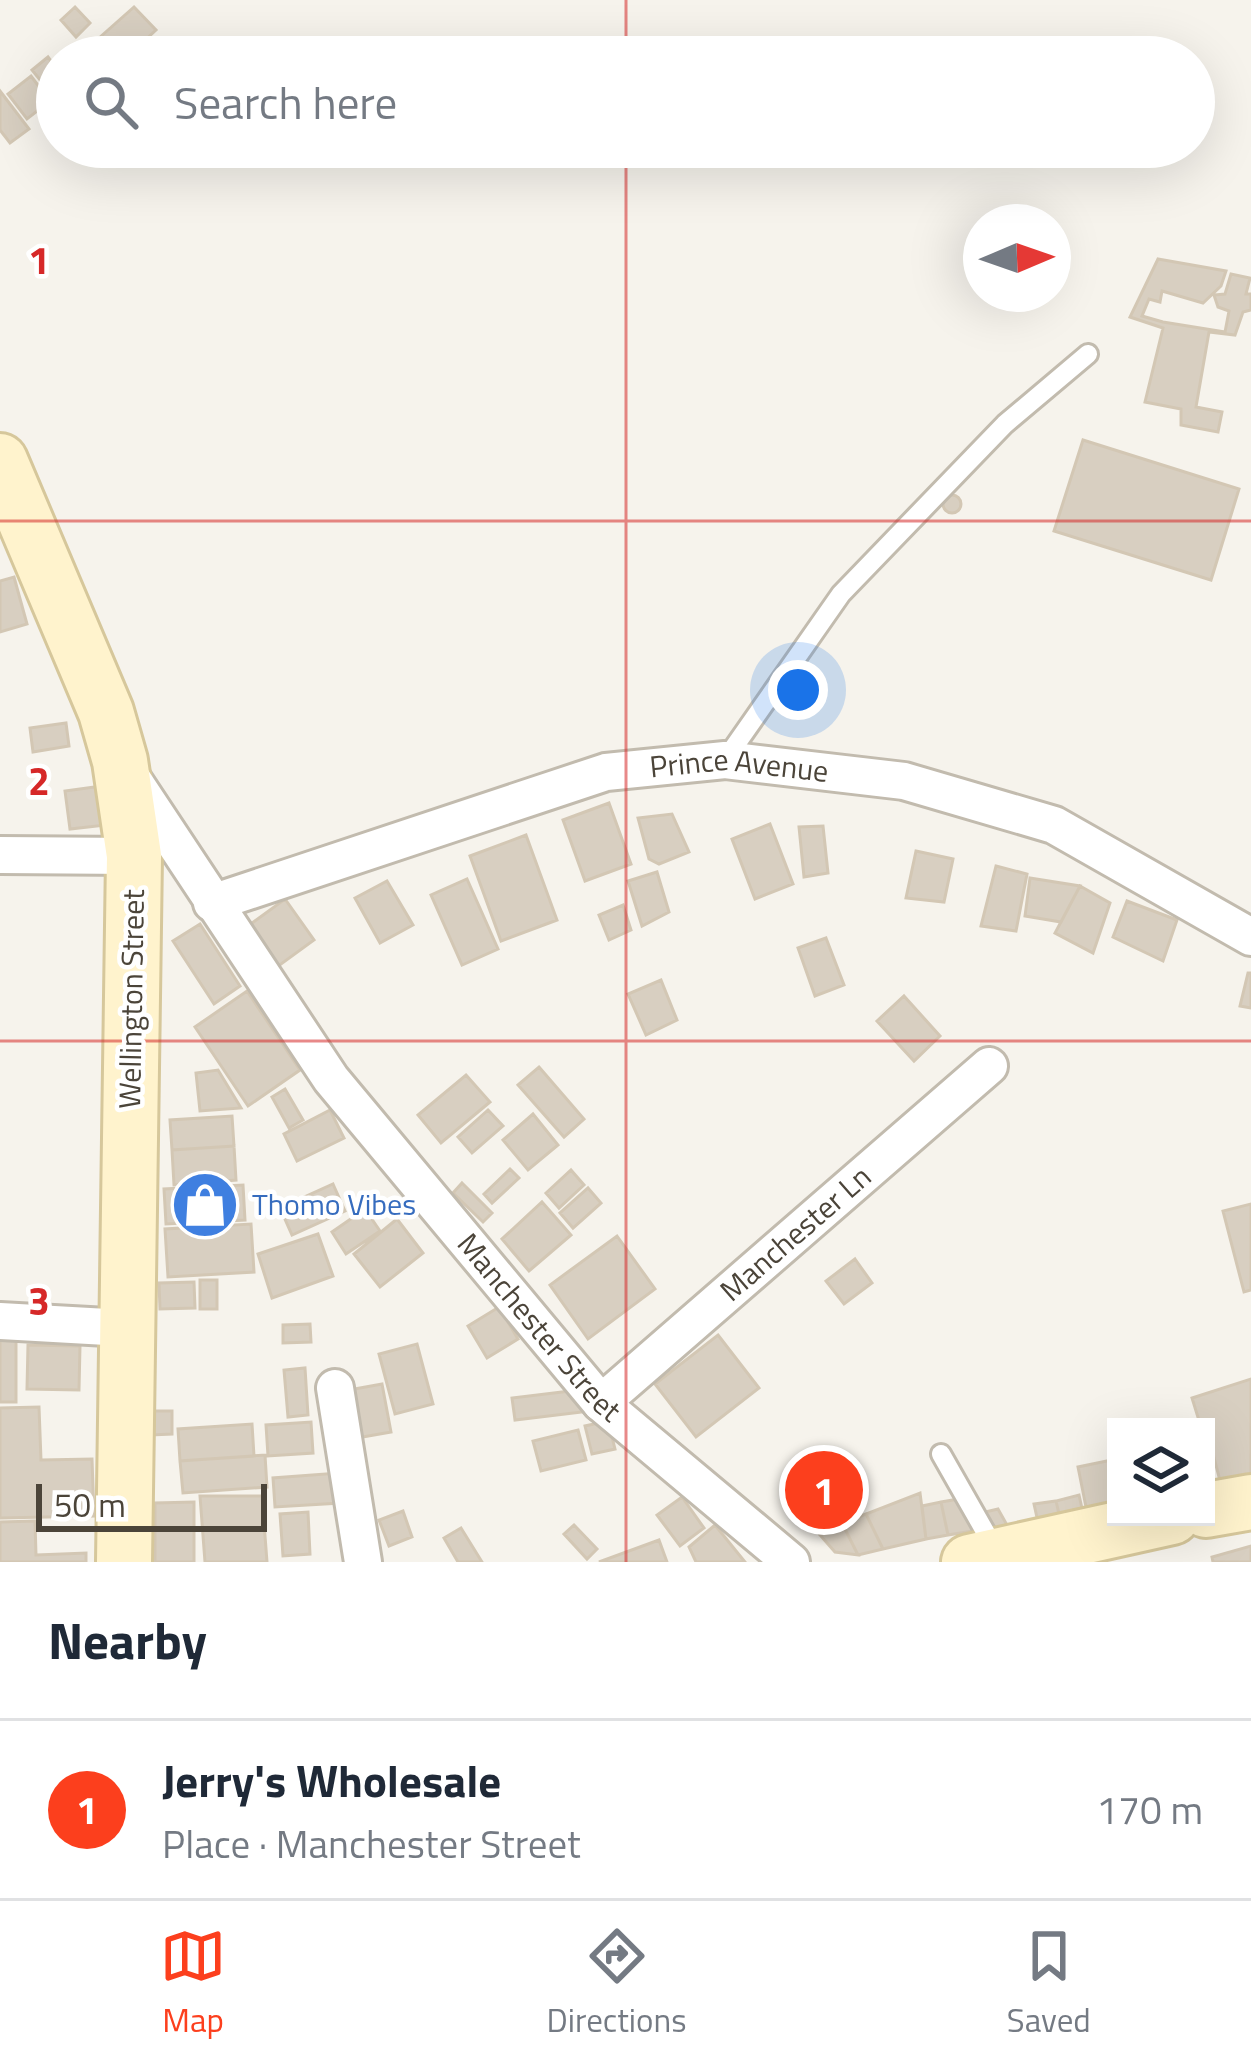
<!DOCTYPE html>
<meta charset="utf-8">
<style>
body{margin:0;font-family:"Titillium Web",sans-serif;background:#f2f2f3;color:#1f2937}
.controls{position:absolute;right:36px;bottom:36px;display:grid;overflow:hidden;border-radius:0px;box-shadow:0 12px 48px #0002}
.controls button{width:108px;height:108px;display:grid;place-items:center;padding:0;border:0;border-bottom:3px solid #e0e1e3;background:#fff;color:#1f2937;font:60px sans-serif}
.compass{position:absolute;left:963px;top:204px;width:108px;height:108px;border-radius:50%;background:#fff;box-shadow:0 12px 48px #0002;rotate:88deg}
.scale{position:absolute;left:36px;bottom:30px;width:231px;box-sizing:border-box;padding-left:12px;border:6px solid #4b4439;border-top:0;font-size:33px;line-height:42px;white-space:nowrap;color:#4b4439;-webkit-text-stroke:9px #fff;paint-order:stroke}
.you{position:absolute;left:798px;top:690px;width:42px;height:42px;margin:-30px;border:9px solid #fff;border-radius:50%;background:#1a73e8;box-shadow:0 0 0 18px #1a73e833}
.badge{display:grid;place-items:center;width:78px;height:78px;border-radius:50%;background:#fc3f1d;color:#fff;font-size:39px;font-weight:700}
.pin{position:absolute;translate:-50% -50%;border:6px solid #fff;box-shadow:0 3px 12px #0006}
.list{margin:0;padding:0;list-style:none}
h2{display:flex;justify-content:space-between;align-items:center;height:156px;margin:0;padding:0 48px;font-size:51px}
h2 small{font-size:39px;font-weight:400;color:#747a83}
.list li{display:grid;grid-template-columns:78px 1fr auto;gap:36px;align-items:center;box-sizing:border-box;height:180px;padding:0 48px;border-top:3px solid #e0e1e3}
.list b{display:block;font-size:45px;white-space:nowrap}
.list p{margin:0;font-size:39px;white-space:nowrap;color:#747a83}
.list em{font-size:39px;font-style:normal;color:#747a83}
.icon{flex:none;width:66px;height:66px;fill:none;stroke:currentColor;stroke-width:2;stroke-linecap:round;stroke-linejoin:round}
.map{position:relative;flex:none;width:1251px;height:1562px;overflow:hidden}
.search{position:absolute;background:#fff;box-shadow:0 12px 48px #0002;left:36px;right:36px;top:36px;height:132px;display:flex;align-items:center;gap:30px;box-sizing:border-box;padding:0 42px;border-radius:66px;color:#747a83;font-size:45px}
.sheet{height:336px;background:#fff}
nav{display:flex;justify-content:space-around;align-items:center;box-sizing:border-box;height:168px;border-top:3px solid #e0e1e3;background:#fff;font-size:33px;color:#747a83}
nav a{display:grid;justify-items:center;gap:6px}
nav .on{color:#fc3f1d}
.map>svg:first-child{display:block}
.building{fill:#d8cfc1;stroke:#d3c7b4;stroke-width:3}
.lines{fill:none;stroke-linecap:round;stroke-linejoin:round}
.lane-casing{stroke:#c2bbae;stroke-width:24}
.street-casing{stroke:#c2bbae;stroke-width:42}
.secondary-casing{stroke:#d6c79b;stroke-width:60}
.lane{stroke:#fff;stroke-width:18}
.street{stroke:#fff;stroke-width:36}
.secondary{stroke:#fff3cd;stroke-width:54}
.grid{fill:none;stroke:#d62828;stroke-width:3;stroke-opacity:0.55}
.labels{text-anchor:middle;stroke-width:9;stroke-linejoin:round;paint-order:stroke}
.street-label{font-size:30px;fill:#4b4439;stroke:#fff}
.shop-label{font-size:30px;fill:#366cbe;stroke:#fff;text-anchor:start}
.grid-label{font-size:39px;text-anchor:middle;font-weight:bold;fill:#d62828;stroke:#fff;stroke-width:9;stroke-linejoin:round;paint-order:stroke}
</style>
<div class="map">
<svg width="1251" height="1562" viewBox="0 0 1251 1562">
<rect width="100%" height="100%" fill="#f6f3ec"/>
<path class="building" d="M75 7 90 23 76 37 61 20Z
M134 7 156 30 127 57H100L90 46Z
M48 57 57 69V101L32 70Z
M31 76 50 101 27 119 8 94Z
M0 91 29 129 10 143 0 130Z
M1158 259 1226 271 1221 286 1203 303 1162 291 1160 302 1149 299 1142 316 1163 322 1225 332 1229 311 1218 307 1214 295 1225 294 1231 274 1250 278 1246 294H1251V310L1243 312 1235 335 1209 332 1196 407 1222 412 1218 432 1181 425V409L1145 402 1163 328 1130 317Z
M1083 440 1239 489 1211 580 1054 531Z
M943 504a9 9 0 1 1 18 0a9 9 0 1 1-18 0Z
M14 577 27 624 0 632V581Z
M66 723 69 746 33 752 30 728Z
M102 786 106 825 70 829 65 791Z
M609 803 631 864 585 881 563 820Z
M672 814 689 852 659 864 649 859 638 818Z
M770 824 793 884 755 899 732 839Z
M823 826 828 873 804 877 799 827Z
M526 835 557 920 501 941 470 856Z
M916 851 953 859 944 902 906 898Z
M996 866 1027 874 1016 931 981 926Z
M657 872 669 912 642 926 628 881Z
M1030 878 1080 886 1061 922 1025 916Z
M467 879 498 949 462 965 431 895Z
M387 881 413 925 380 943 355 898Z
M1080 886 1110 903 1093 953 1055 933Z
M285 899 314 940 277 967 248 926Z
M1127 901 1177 920 1163 961 1113 937Z
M623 905 631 930 609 940 599 915Z
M200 924 240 986 214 1004 173 941Z
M826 938 844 985 815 996 798 948Z
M1248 973H1251V1008L1240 1006Z
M661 980 677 1020 646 1035 628 994Z
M247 991 300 1070 248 1106 195 1027Z
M904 996 940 1036 914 1061 877 1021Z
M539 1067 584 1119 564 1137 518 1085Z
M218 1070 241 1108 200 1111 196 1073Z
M466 1075 490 1102 441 1143 418 1115Z
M285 1089 303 1120 289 1128 272 1097Z
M330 1110 344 1138 297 1161 284 1134Z
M488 1110 503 1126 472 1153 458 1137Z
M533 1114 558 1145 528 1170 503 1140Z
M232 1116 234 1146 172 1150 170 1120Z
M234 1146 236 1180 174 1185 172 1150Z
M510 1169 519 1178 492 1203 484 1194Z
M571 1170 584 1185 559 1208 546 1193Z
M462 1183 492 1213 483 1222 453 1193Z
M333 1184 345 1211 292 1235 280 1208Z
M243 1185 245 1220 166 1224 164 1189Z
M588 1188 601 1203 573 1228 560 1213Z
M542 1202 571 1235 529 1271 502 1239Z
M1251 1204V1290L1244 1292 1223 1211Z
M365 1209 380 1231 346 1254 332 1232Z
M397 1219 423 1253 380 1287 354 1254Z
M251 1224 254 1272 168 1277 165 1229Z
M318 1234 333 1276 272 1298 258 1254Z
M617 1236 655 1289 588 1339 550 1285Z
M855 1259 872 1283 844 1304 826 1281Z
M200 1280H217V1309H200Z
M194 1282 195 1308 160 1309 159 1283Z
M499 1307 518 1339 487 1358 468 1326Z
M310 1324 311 1342 283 1343V1325Z
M718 1335 759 1388 696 1437 655 1384Z
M0 1338H16V1402H0Z
M417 1344 433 1404 395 1414 379 1354Z
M28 1345 80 1346 79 1390 27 1389Z
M305 1368 308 1415 288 1417 284 1370Z
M1251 1379V1487L1224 1496 1206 1427H1201L1192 1398Z
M382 1384 391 1432 357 1438 349 1390Z
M579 1390 582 1412 515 1420 512 1398Z
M39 1407 41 1460 92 1459 94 1516 0 1518V1408Z
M151 1411H172V1434L151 1435Z
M608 1421 615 1449 592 1454 585 1426Z
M311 1422 313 1453 268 1456 266 1425Z
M252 1424 254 1456 180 1461 178 1429Z
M578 1430 586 1460 541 1471 533 1441Z
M832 1449 866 1493 817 1531 783 1486Z
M265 1455 267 1487 183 1493 180 1461Z
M1116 1459V1516L1089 1522 1078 1467Z
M338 1473 340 1503 275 1507 273 1478Z
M920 1493 926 1539 883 1549 866 1514Z
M1079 1495 1083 1513 1060 1518 1056 1501Z
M200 1496H262L267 1562H205Z
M682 1497 704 1528 680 1546 657 1515Z
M959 1499 979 1530 948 1535 941 1502Z
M1056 1501 1060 1518 1038 1522 1034 1504Z
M194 1502V1562H155V1503Z
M941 1502 948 1535 926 1539 922 1506Z
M998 1509 1007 1525 990 1530 981 1513Z
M403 1511 412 1537 389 1546 379 1520Z
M308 1512 310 1554 283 1556 280 1514Z
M866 1514 883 1549 858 1555 842 1523Z
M35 1521 36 1555 86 1553V1562H0V1522Z
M842 1523 858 1555 835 1552 820 1535Z
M574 1525 597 1549 587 1559 564 1534Z
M715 1525 745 1562H696L689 1547Z
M461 1528 482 1562H458L444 1538Z
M659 1540 667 1562H599Z
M1251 1546V1562H1213L1212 1557Z"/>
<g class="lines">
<defs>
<path id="lane" d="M725 760 841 594 1005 424 1088 354
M941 1454 995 1549"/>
<g id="street">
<path id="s1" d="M129 774 331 1079 601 1403 791 1562"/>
<path d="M0 855 134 856"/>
<path id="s2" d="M212 903 606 772 725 760 904 781 1054 825 1251 937"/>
<path d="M0 1321 125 1328"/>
<path d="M335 1388 363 1562"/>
<path id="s3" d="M601 1403 989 1066"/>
</g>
<path id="secondary" d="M0 461 106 712 120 761 134 856 124 1562
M1206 1510 1251 1502
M969 1562 1172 1517"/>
</defs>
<use href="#lane" class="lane-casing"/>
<use href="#street" class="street-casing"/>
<use href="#secondary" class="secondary-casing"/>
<use href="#lane" class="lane"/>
<use href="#street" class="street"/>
<use href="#secondary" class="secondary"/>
</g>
<path class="grid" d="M626 0V57M626 147V1562M0 521H1251M0 1041H1251"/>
<defs>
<symbol id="shop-disc" viewBox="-11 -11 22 22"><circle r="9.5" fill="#3f7fe0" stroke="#fff"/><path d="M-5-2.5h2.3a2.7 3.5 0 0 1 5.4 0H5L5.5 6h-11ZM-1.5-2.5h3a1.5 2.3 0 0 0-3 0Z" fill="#fff"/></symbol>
</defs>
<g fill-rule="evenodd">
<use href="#shop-disc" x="167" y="1167" width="76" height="76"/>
</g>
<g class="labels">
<g class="street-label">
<text dy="10" stroke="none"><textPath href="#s2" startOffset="549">Prince Avenue</textPath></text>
<text transform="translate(132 999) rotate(-89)" y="10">Wellington Street</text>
<text dy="10" stroke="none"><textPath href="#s3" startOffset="258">Manchester Ln</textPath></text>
<text dy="10" stroke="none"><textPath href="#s1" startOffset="690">Manchester Street</textPath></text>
</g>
<g class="shop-label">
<text x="252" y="1215">Thomo Vibes</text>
</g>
</g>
<g class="grid-label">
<text x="39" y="274">1</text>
<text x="39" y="795">2</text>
<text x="39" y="1315">3</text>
</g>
</svg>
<div class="controls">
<button><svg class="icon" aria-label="layers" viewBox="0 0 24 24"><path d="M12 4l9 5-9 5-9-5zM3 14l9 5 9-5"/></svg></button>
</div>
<svg class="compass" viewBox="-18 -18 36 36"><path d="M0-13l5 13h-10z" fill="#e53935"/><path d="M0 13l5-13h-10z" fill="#747a83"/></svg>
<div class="scale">50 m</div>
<div class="you"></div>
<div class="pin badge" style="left:824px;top:1490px">1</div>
<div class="search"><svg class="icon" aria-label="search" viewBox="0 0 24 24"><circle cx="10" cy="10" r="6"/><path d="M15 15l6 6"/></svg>Search here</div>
</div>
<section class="sheet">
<h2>Nearby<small></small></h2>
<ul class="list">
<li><span class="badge">1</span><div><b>Jerry's Wholesale</b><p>Place · Manchester Street</p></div><em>170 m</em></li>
</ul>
</section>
<nav>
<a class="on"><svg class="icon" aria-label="map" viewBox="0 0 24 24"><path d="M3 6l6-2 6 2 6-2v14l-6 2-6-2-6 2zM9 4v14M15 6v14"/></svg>Map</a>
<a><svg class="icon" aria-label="directions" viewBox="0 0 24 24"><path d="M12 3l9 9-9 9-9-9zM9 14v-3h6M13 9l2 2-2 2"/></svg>Directions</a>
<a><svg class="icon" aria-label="saved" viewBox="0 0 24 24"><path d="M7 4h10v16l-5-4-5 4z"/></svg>Saved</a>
</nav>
